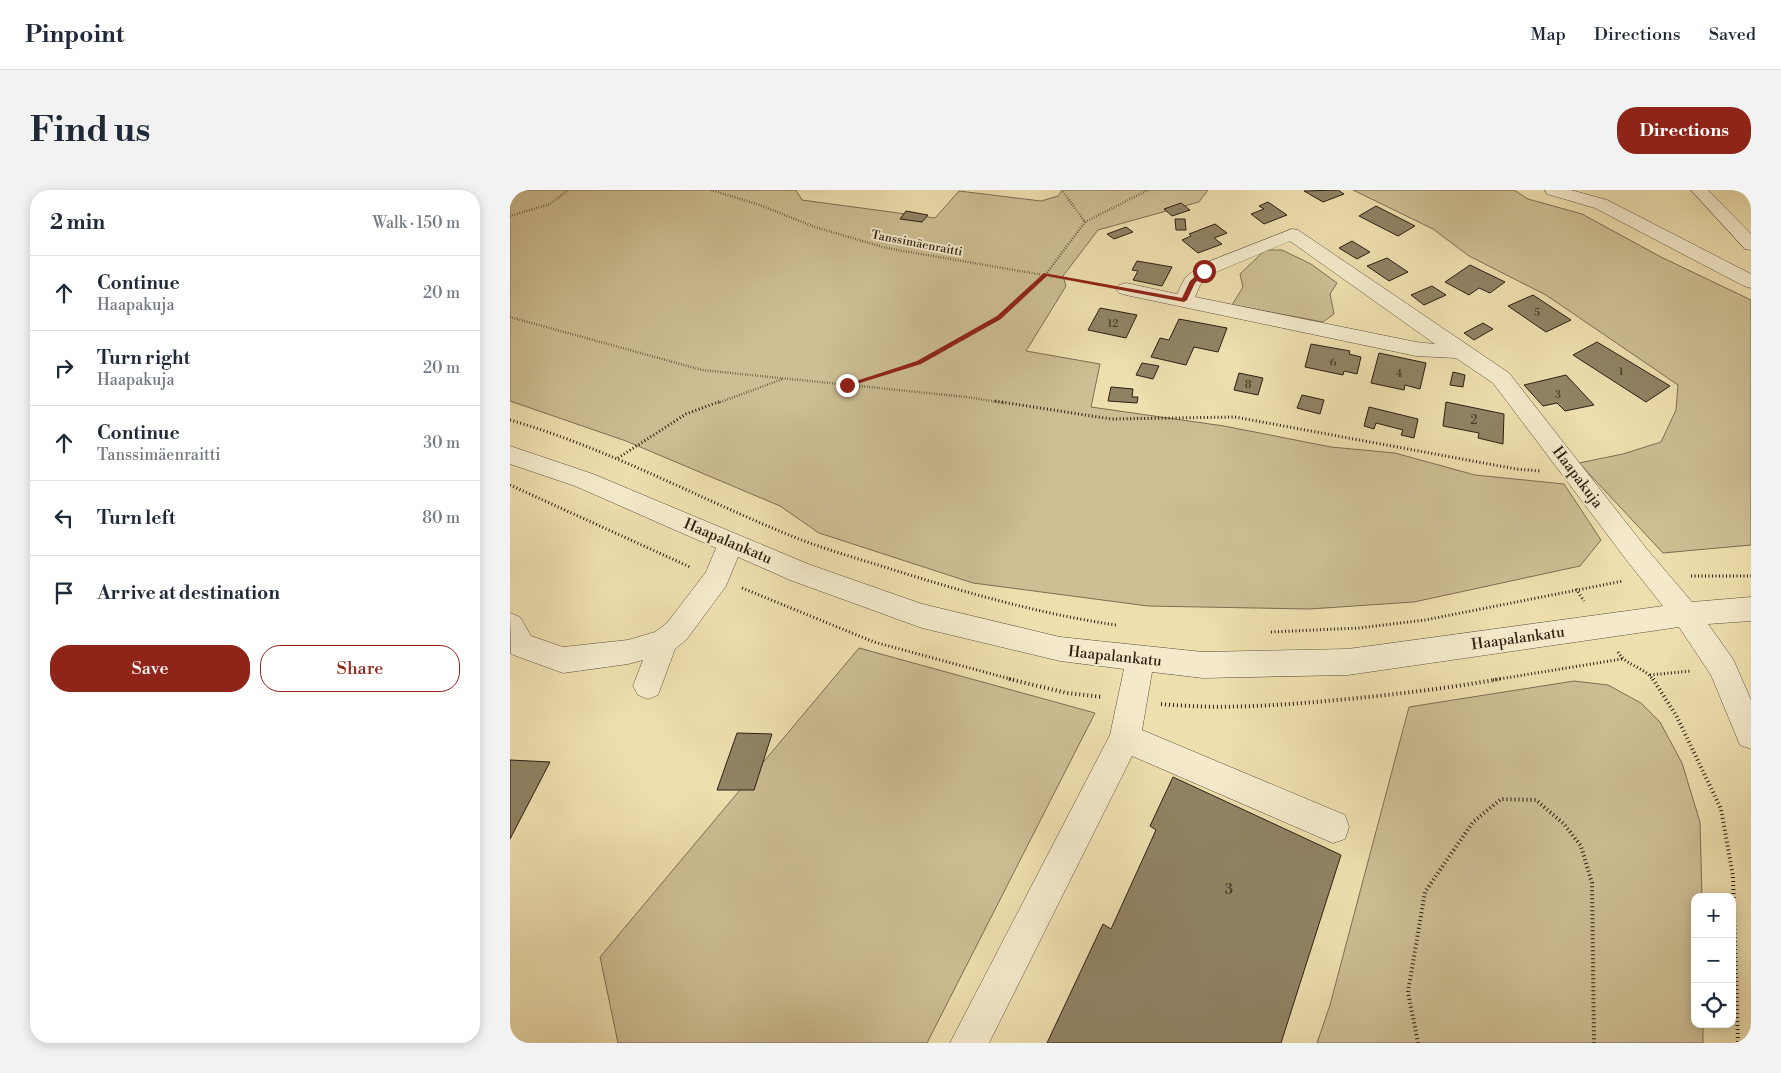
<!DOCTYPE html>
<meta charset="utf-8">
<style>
body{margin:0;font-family:"Libre Bodoni",serif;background:#f2f2f3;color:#1f2937}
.controls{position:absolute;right:15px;bottom:15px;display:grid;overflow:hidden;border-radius:10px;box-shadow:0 2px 12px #0003}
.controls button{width:45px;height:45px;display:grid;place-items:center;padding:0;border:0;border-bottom:1px solid #e0e1e3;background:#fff;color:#1f2937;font:25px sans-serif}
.stop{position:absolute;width:15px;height:15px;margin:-11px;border:4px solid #8f2418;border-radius:50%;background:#fff}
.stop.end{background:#8f2418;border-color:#fff;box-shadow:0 1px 5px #0008}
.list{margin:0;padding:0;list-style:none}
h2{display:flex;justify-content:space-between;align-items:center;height:65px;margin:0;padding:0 20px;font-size:21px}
h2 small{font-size:16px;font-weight:400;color:#747a83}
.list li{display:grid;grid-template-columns:32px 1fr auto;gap:15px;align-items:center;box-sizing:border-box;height:75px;padding:0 20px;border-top:1px solid #e0e1e3}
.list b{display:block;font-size:19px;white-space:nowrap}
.list p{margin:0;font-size:16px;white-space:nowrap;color:#747a83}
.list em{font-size:16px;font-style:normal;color:#747a83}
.actions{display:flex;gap:10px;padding:15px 20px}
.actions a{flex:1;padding:11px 0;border:1px solid #8f2418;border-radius:20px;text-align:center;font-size:18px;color:#8f2418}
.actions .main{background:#8f2418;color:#fff}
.icon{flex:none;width:28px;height:28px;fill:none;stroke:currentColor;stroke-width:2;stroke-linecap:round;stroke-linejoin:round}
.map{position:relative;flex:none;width:1241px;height:853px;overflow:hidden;border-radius:20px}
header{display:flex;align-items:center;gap:30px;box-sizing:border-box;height:70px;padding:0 25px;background:#fff;border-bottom:1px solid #e0e1e3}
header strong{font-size:24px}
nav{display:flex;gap:28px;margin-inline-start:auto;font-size:18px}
.intro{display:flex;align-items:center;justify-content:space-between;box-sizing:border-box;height:120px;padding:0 30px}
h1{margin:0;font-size:35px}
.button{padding:12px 22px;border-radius:20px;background:#8f2418;color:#fff;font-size:18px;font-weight:700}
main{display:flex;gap:30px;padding:0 30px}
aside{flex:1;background:#fff;border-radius:20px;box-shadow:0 2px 12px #0003}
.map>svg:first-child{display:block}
.green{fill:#cdbe94;stroke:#7c6e53}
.building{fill:#908364;stroke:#2b1f12}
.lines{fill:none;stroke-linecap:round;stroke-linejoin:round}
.minor-casing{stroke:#5c4f39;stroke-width:1}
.path-far2{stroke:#2b1f12;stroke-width:2.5;stroke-dasharray:0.5 2;stroke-linecap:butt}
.path-far1{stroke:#2b1f12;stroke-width:3;stroke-dasharray:1 2.5;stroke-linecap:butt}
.path{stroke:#2b1f12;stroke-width:4;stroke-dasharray:1 3;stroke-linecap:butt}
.minor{fill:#f4eacb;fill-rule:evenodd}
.route{fill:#8f2418}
.labels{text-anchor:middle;stroke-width:4;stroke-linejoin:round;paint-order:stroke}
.far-number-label{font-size:11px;fill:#443826}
.far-street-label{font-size:12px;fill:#2b1f12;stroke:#f4eacb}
.number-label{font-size:12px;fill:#443826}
.street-label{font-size:15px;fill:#2b1f12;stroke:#f4eacb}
.near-number-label{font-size:15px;fill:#443826}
</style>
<header>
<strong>Pinpoint</strong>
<nav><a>Map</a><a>Directions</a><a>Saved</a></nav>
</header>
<div class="intro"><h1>Find us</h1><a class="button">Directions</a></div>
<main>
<aside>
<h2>2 min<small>Walk · 150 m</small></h2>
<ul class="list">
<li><svg class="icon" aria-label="ahead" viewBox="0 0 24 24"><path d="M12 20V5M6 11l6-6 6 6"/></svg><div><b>Continue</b><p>Haapakuja</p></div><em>20 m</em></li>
<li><svg class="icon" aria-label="right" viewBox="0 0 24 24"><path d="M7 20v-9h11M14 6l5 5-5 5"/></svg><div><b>Turn right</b><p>Haapakuja</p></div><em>20 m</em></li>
<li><svg class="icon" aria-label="ahead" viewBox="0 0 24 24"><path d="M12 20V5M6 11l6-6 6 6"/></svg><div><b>Continue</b><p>Tanssimäenraitti</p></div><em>30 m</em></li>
<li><svg class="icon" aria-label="left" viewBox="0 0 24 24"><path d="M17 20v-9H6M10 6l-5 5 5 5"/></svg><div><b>Turn left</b></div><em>80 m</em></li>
<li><svg class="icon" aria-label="arrive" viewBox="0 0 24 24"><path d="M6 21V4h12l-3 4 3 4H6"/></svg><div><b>Arrive at destination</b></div></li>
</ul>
<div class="actions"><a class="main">Save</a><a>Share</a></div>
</aside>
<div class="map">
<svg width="1241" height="853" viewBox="0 0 1241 853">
<rect width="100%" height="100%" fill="#eedfaf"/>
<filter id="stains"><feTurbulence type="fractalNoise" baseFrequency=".004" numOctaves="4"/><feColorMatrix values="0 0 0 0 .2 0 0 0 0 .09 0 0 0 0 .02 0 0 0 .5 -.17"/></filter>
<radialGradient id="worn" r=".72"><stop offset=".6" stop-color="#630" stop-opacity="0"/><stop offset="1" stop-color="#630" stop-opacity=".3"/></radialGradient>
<path class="green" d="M0 0H286L292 10 425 28 449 1 531 11 548 6 552 0H698L689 12 588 40 553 86 556 96 516 161 590 174 581 217 714 236 821 257 885 263 965 285 1054 294 1091 350 1070 376 904 412 799 419 638 416 463 393 309 343 270 316 116 251 0 211Z
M843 0H1004L1018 9 1072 24 1151 67 1241 110V355L1153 363 1069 273 1113 264 1151 252 1166 220 1168 195 1036 105 959 66 923 39Z
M755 60H772L801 74 827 93 820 104 824 124 813 132 722 115 733 97 730 84Z
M349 458 585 523 417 853H108L90 767Z
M1064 491 1098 495 1131 513 1150 532 1172 573 1190 632 1192 707H1185V834H1193V853H807L820 815 899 517Z"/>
<path class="building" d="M828 0 834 4 813 12 794 1Z
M758 12 777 25 754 34 741 24 754 19 749 16Z
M671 13 680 20 662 26 654 19Z
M866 16 905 36 888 46 849 26Z
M396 21 418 25 412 32 390 29Z
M665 29H675L676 40H666Z
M705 34 717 43 704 48 712 54 688 63 672 50 681 46 679 44Z
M616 37 623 42 604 49 597 44Z
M842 51 860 62 847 69 829 58Z
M877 68 898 82 879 91 857 76Z
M627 71 662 77 652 96 623 90 628 81 622 80Z
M960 75 995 92 980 103 969 98 959 105 935 92Z
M922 96 936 105 914 115 901 105Z
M1023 105 1061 130 1036 142 998 116Z
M590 118 627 125 616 148 578 140Z
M669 129 717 138 708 162 684 157 676 175 641 167 650 148 659 150Z
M973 133 983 139 964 150 954 143Z
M1087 152 1160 196 1136 212 1063 165Z
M801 154 840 161 839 164 851 167 847 184 834 181 833 185 795 177Z
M869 163 916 173 910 199 895 195 894 200 861 193Z
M632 173 649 176 643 189 626 185Z
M943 182 955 185 953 197 940 195Z
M729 183 753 188 748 205 724 200Z
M1056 185 1084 215 1055 221 1047 213 1033 216 1014 195Z
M601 197 623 199 622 207H628L627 213 598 211Z
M792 205 814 210 810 224 787 218Z
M936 212 994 224 993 254 968 248 969 243 933 236Z
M859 217 908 229 904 248 891 245 893 240 866 233 864 239 854 236Z
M227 543 262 544 244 600H207Z
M0 570 40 572 0 649Z
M663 587 831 665 771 853H537L593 734 601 739 646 640 640 636Z"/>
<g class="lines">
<defs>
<path id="minor" d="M1035 0H1061L1097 10 1241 84V98L1234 96 1085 18 1037 4Z
M1181 0H1198L1241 44V60L1235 59Z
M782 39 788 40 999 183 1136 358 1182 412 1241 407V431L1198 434 1223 469 1241 510V559L1230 555 1201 485 1169 437 838 485 693 488 642 482 632 540 835 625 839 637 835 649 823 653 622 566 479 853H440L600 545 614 479 550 471 412 438 280 390 228 367 216 396 177 449 165 459 148 505 138 509 128 505 123 496 133 470 118 474 53 483 1 464 0 423 10 427 21 446 53 457 118 450 145 442 157 433 196 382 206 358 65 296 0 274V256L83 284 298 374 412 414 550 447 693 462 838 459 1153 416 1118 372 983 193 946 168 906 166 616 105 609 103 606 99 609 95 616 93 667 104 675 88 690 75ZM780 51 925 154 906 152 685 107 690 95 704 83Z"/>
</defs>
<use href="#minor" class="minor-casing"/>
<path class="path-far2" d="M201 0 247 14 305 37 376 58 592 95
M0 26 40 14 58 0
M575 32 638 0
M0 127 192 180 457 207 494 213
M340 194 409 173 489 127 536 84 575 32 552 0
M208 213 273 189"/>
<path class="path-far1" d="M485 211 601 229 725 227 1006 279 1030 281
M0 230C103 260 191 310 289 349 315 359 342 367 368 375 447 400 524 423 606 435
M108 268 176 224 211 211
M0 295 180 377
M1181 386H1241
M232 398 364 452 504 490
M1066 399 1074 411
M761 442 849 438 915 430 1113 391
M1108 462C1116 476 1135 477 1143 490
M1140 485 1181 481
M983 490 1112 469"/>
<path class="path" d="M499 489 557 503 593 507
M1143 489 1167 527 1211 619 1223 686 1228 853
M651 514C713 520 776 515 838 509 889 504 939 498 990 489
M908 853 898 802 915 702 963 632 991 609 1026 610 1054 634 1071 656 1082 693 1084 853"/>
<use href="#minor" class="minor"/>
</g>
<path class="route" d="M692 80 697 81 685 93 677 110 674 112 537 86 491 129 411 174 337 197 334 195 407 171 487 126 534 83 672 108 680 91Z"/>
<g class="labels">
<g class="far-number-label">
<text x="1027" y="126">5</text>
<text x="603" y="137">12</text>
<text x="823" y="176">6</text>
<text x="1111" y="185">1</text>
<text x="889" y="187">4</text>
<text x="738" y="198">8</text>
<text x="1048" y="208">3</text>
</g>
<g class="far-street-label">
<text transform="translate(407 53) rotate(11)" y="4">Tanssimäenraitti</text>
</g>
<g class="number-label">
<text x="964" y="234">2</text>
</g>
<g class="street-label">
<text transform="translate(1068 287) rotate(53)" y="5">Haapakuja</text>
<text transform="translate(218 351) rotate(23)" y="5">Haapalankatu</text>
<text transform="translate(1008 448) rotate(-8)" y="5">Haapalankatu</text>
<text transform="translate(605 466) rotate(6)" y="5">Haapalankatu</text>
</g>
<g class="near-number-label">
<text x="719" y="704">3</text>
</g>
</g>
<rect width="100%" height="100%" filter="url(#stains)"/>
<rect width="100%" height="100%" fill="url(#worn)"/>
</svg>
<div class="controls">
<button>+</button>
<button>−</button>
<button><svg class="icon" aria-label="locate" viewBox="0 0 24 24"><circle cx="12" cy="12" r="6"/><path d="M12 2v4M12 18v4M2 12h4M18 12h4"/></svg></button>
</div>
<div class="stop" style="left:694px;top:81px"></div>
<div class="stop end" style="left:337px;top:195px"></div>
</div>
</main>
